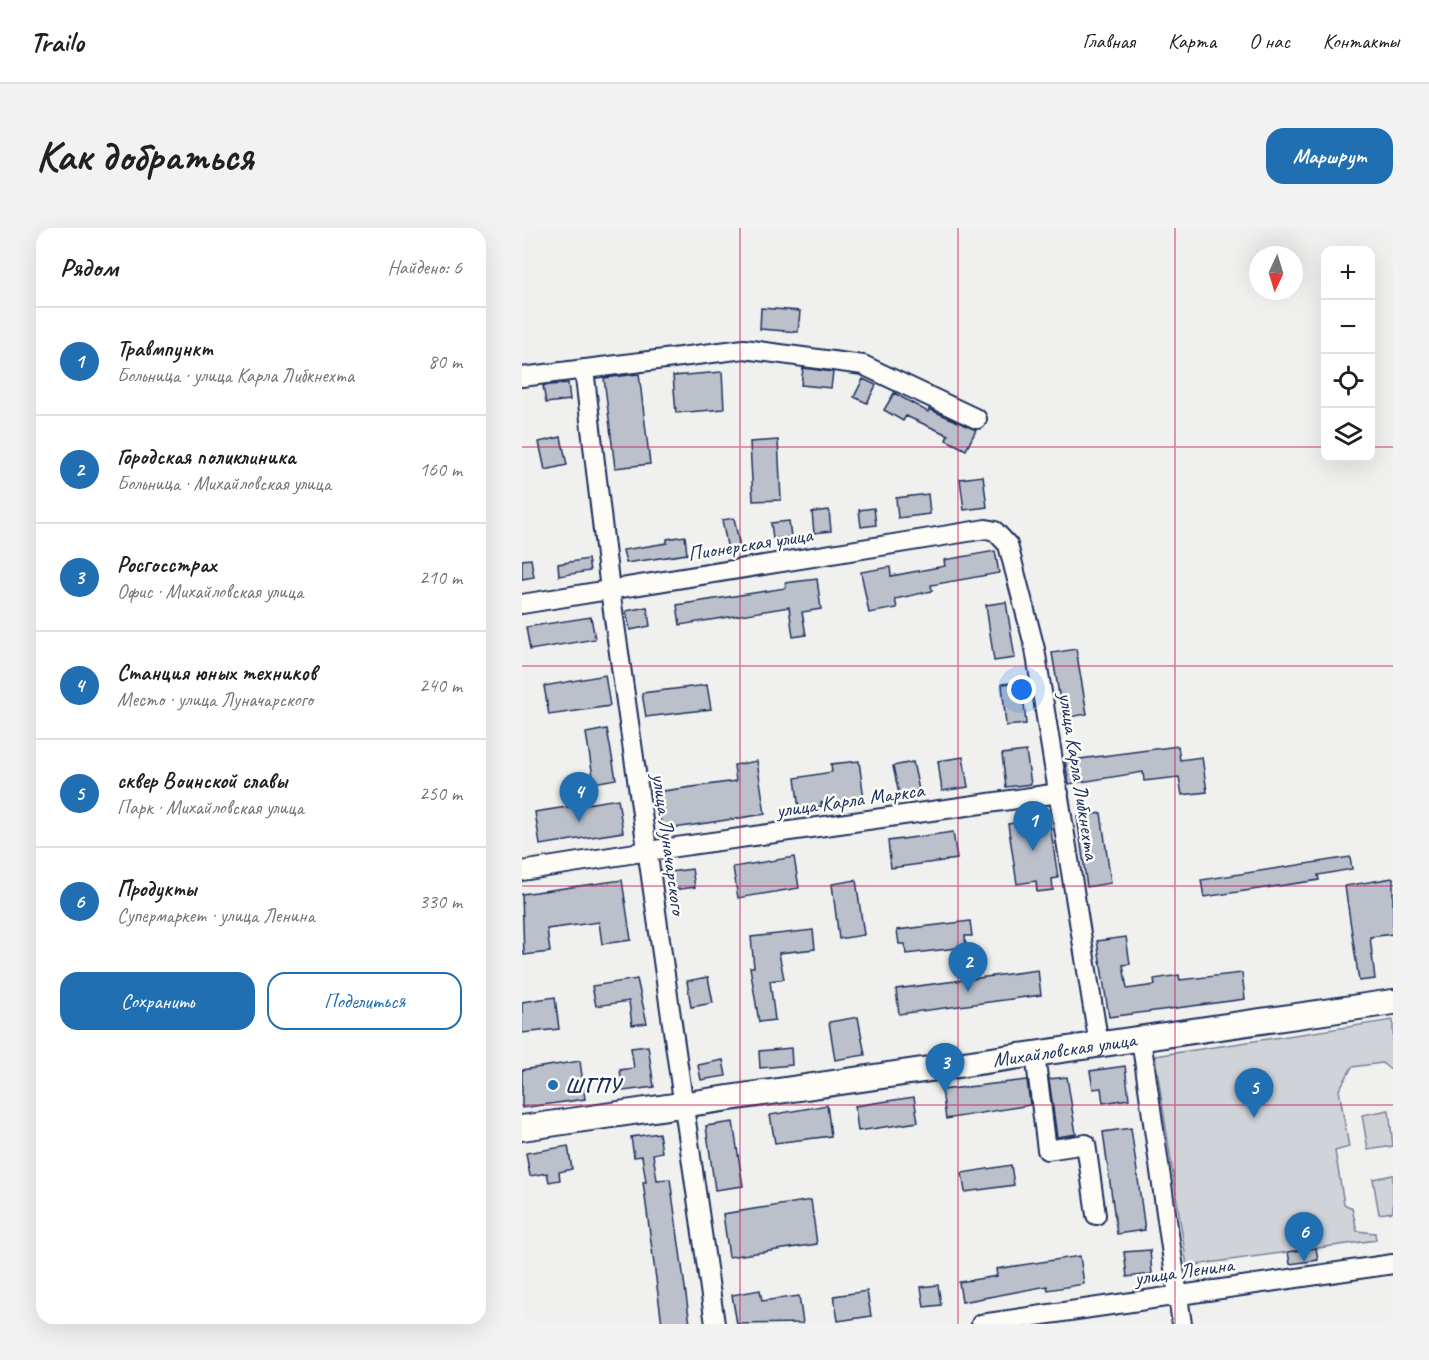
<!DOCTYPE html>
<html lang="ru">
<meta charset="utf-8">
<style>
body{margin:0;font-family:Caveat,sans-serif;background:#f2f2f2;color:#202124}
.controls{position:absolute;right:18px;top:18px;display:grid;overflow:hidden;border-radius:12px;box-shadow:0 6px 24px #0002}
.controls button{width:54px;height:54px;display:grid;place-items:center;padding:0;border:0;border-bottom:2px solid #e0e0e0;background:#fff;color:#202124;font:30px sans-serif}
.compass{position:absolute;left:727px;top:18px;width:54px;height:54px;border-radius:50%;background:#fff;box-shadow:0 6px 24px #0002;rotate:184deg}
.you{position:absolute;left:500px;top:462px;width:21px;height:21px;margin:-15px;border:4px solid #fff;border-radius:50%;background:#1a73e8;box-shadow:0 0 0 9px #1a73e833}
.badge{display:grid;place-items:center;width:39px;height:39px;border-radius:50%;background:#1f6fb2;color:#fff;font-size:20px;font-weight:700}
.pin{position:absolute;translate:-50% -50px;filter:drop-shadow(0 2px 3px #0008)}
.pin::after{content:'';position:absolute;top:32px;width:21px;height:18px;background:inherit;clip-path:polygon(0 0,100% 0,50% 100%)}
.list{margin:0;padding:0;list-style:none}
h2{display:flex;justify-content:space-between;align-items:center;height:78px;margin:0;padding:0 24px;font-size:26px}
h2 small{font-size:20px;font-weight:400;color:#757577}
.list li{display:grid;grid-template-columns:39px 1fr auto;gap:18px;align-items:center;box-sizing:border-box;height:108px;padding:0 24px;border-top:2px solid #e0e0e0}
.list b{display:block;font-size:22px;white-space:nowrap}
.list p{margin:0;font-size:20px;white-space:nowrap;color:#757577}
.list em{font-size:20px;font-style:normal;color:#757577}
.actions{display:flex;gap:12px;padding:18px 24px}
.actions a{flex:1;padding:14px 0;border:2px solid #1f6fb2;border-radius:18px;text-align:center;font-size:21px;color:#1f6fb2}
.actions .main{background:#1f6fb2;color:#fff}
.icon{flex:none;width:33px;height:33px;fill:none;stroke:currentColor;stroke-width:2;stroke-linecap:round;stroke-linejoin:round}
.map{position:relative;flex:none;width:871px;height:1096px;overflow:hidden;border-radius:18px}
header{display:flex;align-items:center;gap:36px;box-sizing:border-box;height:84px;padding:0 30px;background:#fff;border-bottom:2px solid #e0e0e0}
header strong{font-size:28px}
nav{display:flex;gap:33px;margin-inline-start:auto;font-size:21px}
.intro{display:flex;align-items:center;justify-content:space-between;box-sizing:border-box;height:144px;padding:0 36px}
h1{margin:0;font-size:42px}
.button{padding:15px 27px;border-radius:18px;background:#1f6fb2;color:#fff;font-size:21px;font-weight:700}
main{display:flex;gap:36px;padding:0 36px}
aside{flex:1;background:#fff;border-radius:18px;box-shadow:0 6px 24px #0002}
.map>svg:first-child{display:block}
.green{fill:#d0d3d8;stroke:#76819b;stroke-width:1.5}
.building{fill:#bbc0ca;stroke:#1b2f5e;stroke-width:1.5}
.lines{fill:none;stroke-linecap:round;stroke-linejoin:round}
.minor-casing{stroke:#1b2f5e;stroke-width:22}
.major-casing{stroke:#1b2f5e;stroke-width:28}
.minor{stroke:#fdfcf7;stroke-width:18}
.major{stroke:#fdfcf7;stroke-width:24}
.grid{fill:none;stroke:#c2185b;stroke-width:1.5;stroke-opacity:0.55}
.poi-dot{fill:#1f6fb2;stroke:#fdfcf7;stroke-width:2}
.labels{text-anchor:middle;stroke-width:5;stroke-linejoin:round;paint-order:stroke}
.street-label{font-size:21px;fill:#1b2f5e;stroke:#fdfcf7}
.poi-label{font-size:21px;font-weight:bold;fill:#1b2f5e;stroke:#fdfcf7;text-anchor:start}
</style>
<header>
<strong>Trailo</strong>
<nav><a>Главная</a><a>Карта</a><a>О нас</a><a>Контакты</a></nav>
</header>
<div class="intro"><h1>Как добраться</h1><a class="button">Маршрут</a></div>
<main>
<aside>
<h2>Рядом<small>Найдено: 6</small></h2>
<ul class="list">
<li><span class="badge">1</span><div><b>Травмпункт</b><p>Больница · улица Карла Либкнехта</p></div><em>80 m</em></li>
<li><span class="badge">2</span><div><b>Городская поликлиника</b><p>Больница · Михайловская улица</p></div><em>160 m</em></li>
<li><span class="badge">3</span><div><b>Росгосстрах</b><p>Офис · Михайловская улица</p></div><em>210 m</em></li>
<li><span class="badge">4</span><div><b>Станция юных техников</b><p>Место · улица Луначарского</p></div><em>240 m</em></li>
<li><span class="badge">5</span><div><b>сквер Воинской славы</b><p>Парк · Михайловская улица</p></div><em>250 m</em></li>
<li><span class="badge">6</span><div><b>Продукты</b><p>Супермаркет · улица Ленина</p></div><em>330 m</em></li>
</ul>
<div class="actions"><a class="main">Сохранить</a><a>Поделиться</a></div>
</aside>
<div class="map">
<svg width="871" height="1096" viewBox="0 0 871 1096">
<rect width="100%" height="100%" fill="#f0f0ee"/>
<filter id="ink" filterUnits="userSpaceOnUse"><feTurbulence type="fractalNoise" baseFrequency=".0167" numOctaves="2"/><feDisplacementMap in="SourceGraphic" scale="12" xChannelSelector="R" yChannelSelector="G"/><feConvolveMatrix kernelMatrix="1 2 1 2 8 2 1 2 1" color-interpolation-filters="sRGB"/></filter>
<g filter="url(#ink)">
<path class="green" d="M871 792V844L860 835 830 839 817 862 827 919 813 923 822 976 830 980 835 1003 853 1005 854 1012 665 1038 633 828Z
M867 882 871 918 846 922 840 887Z
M871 947V984L857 986 851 951Z"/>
<path class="building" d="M239 80 278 83 276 104 238 101Z
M281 140 311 144 309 160 279 157Z
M200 144 202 181 154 185 151 148Z
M117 146 128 236 93 240 82 150Z
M341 151 354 157 345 175 332 169Z
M46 155 48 172 24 175 21 158Z
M372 165 406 184 407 181 454 202 444 222 424 212 426 207 384 188 381 193 362 182Z
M39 209 45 237 23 242 17 214Z
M256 212 259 272 231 273 228 214Z
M461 248 465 279 442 282 438 251Z
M406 266 408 286 376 290 374 270Z
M352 280 354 297 339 299 337 282Z
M307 282 309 303 292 305 290 284Z
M212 290 218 319 206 322 200 292Z
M267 293 269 309 251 311 249 295Z
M163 308 165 326 104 335 101 322 145 315V311Z
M473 323 477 345 409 357 410 363 373 371 375 380 347 385 339 344 368 339 369 348 423 338 422 332Z
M9 331 12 349 0 351V332Z
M66 331 68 343 37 348 36 336Z
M295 351 299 381 280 384 284 407 271 409 267 379 158 397 155 377 264 360 263 355Z
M484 374 493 430 472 433 464 377Z
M125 379 128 398 108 402 104 383Z
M69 389 73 411 8 422 4 399Z
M554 421 565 486 541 490 530 425Z
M83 447 88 478 27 487 22 458Z
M500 454 504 496 484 498 480 456Z
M185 457 189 481 124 489 120 465Z
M85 501 94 551 72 555 64 505Z
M656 518 658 532 680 529 685 564 660 567 657 549 622 553 621 544 547 556 543 533Z
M504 523 509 556 484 559 480 526Z
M441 529 446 559 420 563 416 533Z
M235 533 243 586 140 602 134 564 214 553 212 537Z
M337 533 342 571 299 575 300 578 277 581 273 550 310 544 309 536Z
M391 534 397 562 377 566 371 538Z
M96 571 101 604 18 617 13 584Z
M579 585 589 655 565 659 555 589Z
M527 590 536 650 530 651 531 662 515 664 514 653 495 656 486 596Z
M431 604 435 631 369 640 366 613Z
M272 629 277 660 216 670 211 639Z
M828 629 830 641 796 647 797 652 682 669 679 652Z
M170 641 173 659 151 662 148 644Z
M871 650V706L848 709 853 751 837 753 823 658Z
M100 652 109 712 80 716 77 694 25 701 28 724 2 727 0 666Z
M334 652 342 707 317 711 310 656Z
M448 693 450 708H443L444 719 384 726 383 716H377L375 702Z
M291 702 293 721 257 725 262 751 248 753 253 792 237 794 228 739H232L229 709Z
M604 709 608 736 601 737 605 761 633 757 632 751 657 747 658 752 720 745 723 771 587 789 575 713Z
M516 742 519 767 377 786 374 761Z
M186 749 191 775 169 779 165 753Z
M115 751 125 795 110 797 107 773 74 778 70 758Z
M33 769 37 801 0 805V774Z
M336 789 343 827 313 832 307 794Z
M126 818 132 859 101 863 98 842 112 840 109 820Z
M269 820 270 837 238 840 237 823Z
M201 832 204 848 179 852 176 837Z
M58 833 63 871 0 880V842Z
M603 838 607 871 581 875 579 860 571 861 568 843Z
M545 849 554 906 535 909 527 851Z
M505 852 508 877 424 891 420 862Z
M392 869 396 894 336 903 333 878Z
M305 877 309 908 253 915 248 887Z
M211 894 221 958 193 962 184 898Z
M609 900 623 1002 595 1006 581 904Z
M137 905 140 924 131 926 135 952 148 951 168 1096H140L121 954H124L120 928 112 929 109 909Z
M46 918 50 941 37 944 38 952 27 954 25 945 8 948 4 925Z
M489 937 492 957 443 964 440 945Z
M289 972 295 1016 207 1029 201 986Z
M794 1020 796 1032 768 1036 766 1024Z
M628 1022 630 1046 605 1049 602 1024Z
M558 1028 562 1056 526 1062 525 1058 440 1074 437 1054 475 1048 474 1041Z
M416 1057 419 1077 402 1079 399 1059Z
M238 1062 240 1073 277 1068 281 1095 215 1096 210 1067Z
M345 1063 349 1088 316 1093 312 1068Z"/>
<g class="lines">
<defs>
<path id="minor" d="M62 141 88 362 193 1096
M0 149 222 121 341 137 455 191
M0 376 464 301 473 303 486 317 513 421 577 817
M0 643 126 623 537 565
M619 811 660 1096
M513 826 525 922 564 916 574 987
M459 1096 871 1036"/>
<g id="major">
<path id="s1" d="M0 900 871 774"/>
</g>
</defs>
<use href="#minor" class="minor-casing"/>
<use href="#major" class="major-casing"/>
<use href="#minor" class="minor"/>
<use href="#major" class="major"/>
</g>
</g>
<path class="grid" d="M218 0V1096M436 0V1096M653 0V1096M0 219H804M848 219H871M0 438H871M0 658H871M0 877H871"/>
<circle class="poi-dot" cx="31" cy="857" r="6"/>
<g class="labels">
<g class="street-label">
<text transform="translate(228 316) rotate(-9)" y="7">Пионерская улица</text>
<text transform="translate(557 548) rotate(81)" y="7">улица Карла Либкнехта</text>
<text transform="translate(328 572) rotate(-8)" y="7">улица Карла Маркса</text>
<text transform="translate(147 616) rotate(82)" y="7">улица Луначарского</text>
<text dy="7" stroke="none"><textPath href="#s1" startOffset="548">Михайловская улица</textPath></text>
<text transform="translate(662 1043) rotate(-8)" y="7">улица Ленина</text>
</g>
<g class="poi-label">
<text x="43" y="864">ШГПУ</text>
</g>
</g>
</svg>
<div class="controls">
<button>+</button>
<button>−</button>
<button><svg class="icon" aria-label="locate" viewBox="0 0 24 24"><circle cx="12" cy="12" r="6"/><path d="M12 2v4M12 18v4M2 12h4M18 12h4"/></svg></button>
<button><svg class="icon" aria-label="layers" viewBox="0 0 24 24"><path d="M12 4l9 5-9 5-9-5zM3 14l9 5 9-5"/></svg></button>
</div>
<svg class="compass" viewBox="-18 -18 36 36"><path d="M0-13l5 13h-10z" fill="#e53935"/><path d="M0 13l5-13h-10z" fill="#757577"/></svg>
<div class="you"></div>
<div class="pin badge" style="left:511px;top:623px">1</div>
<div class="pin badge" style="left:446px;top:764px">2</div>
<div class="pin badge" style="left:423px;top:865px">3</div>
<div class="pin badge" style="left:57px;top:594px">4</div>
<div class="pin badge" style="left:732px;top:890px">5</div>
<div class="pin badge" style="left:782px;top:1034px">6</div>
</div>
</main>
